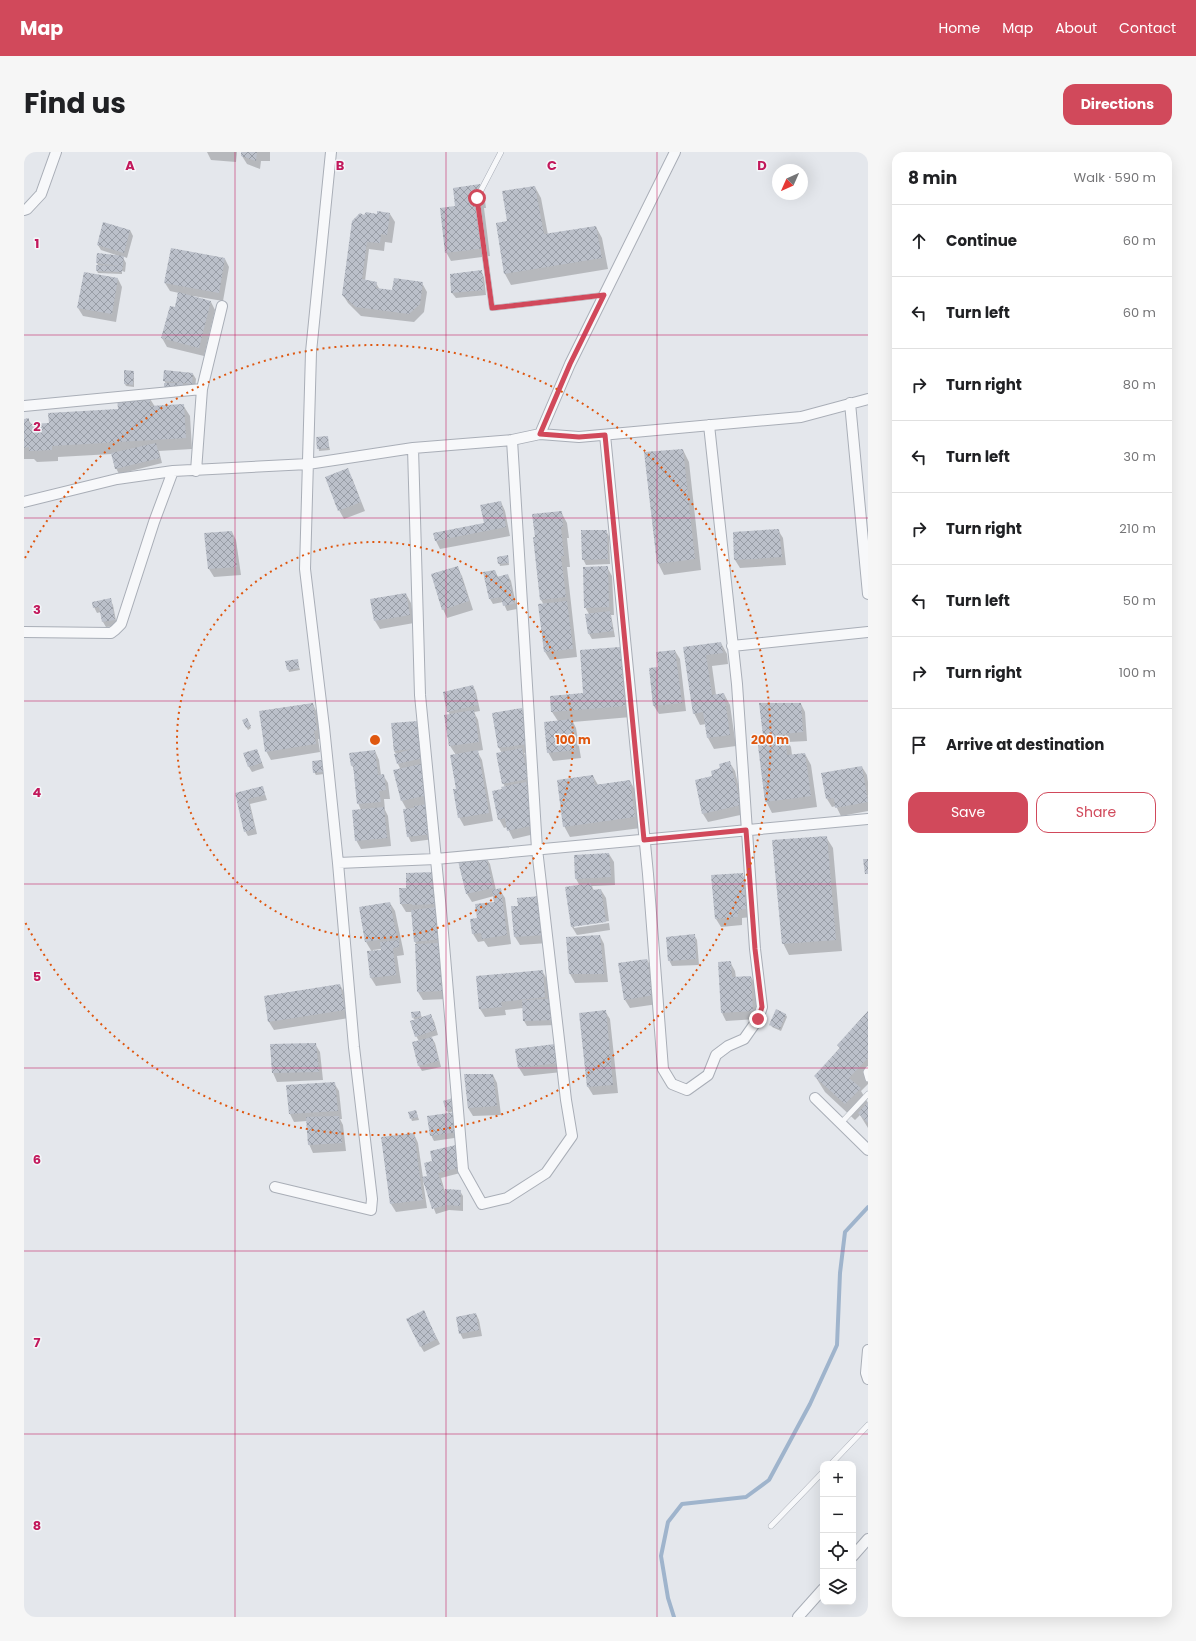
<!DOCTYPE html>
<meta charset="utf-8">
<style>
body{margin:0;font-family:Poppins,sans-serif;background:#f6f6f6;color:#202124}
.controls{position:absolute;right:12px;bottom:12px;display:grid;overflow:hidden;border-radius:8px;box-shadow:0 4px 16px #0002}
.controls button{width:36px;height:36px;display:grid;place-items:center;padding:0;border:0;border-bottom:1px solid #e0e0e0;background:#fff;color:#202124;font:20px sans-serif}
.compass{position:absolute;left:748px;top:12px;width:36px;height:36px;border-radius:50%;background:#fff;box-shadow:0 4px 16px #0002;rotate:225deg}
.stop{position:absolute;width:12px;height:12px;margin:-9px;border:3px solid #d1495b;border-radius:50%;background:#fff}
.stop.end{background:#d1495b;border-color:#fff;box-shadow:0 1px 4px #0008}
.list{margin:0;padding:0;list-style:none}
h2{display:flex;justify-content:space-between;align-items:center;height:52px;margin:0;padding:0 16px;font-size:17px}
h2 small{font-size:13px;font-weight:400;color:#757577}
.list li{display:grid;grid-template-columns:26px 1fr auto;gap:12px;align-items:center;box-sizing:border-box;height:72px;padding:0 16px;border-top:1px solid #e0e0e0}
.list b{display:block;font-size:15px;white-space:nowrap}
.list em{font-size:13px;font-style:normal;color:#757577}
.actions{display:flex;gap:8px;padding:12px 16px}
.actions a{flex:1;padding:9px 0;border:1px solid #d1495b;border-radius:12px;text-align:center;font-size:14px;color:#d1495b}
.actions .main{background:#d1495b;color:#fff}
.icon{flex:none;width:22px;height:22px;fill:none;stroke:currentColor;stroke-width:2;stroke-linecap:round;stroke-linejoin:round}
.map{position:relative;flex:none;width:844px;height:1465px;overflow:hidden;border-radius:12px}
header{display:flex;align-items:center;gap:24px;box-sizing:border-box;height:56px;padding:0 20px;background:#d1495b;color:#fff}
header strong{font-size:19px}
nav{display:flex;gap:22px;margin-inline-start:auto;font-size:14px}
.intro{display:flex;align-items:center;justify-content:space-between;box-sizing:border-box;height:96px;padding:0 24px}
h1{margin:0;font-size:28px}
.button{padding:10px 18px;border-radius:12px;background:#d1495b;color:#fff;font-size:14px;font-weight:700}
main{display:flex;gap:24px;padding:0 24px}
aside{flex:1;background:#fff;border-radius:12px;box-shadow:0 4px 16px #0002}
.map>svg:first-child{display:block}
.shadow{fill:#0003;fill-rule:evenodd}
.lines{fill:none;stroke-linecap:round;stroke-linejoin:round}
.stream{stroke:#9fb4cc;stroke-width:4}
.building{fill:url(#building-cross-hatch)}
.lane-casing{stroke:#a9aeb7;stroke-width:6}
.street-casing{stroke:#a9aeb7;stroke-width:12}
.lane{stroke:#f7f8fa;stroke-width:5}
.street{stroke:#f7f8fa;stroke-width:10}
.route{stroke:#d1495b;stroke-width:5}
.grid{fill:none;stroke:#c2185b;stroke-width:1;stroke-opacity:0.55}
.ring{fill:none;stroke:#df570f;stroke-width:2;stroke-dasharray:2 4}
.grid-label{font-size:13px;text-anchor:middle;font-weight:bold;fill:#c2185b;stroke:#f4f6f9;stroke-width:3;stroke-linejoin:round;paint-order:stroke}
.centre{fill:#df570f;stroke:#f4f6f9;stroke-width:2}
.ring-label{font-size:12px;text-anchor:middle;font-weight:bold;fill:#df570f;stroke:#f4f6f9;stroke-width:3;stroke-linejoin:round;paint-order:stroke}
</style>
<header>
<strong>Map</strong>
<nav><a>Home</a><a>Map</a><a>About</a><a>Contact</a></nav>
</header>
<div class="intro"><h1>Find us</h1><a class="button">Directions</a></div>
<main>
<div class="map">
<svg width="844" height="1465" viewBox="0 0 844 1465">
<defs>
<pattern id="building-cross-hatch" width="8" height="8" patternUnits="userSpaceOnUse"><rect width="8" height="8" fill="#bbc0ca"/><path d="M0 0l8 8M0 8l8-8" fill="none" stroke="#989da6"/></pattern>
</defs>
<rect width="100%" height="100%" fill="#e4e7ec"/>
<path class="shadow" d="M183 0H213L212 10 187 8Z
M218 0H246V9H237L236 17 223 12 218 4Z
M455 33 460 42 462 56H460L466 104 427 109 422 100 432 55Z
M511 35 517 46 524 83 572 75 578 86 584 117 487 133 481 122 484 70Z
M366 62 371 70 368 91 361 90 360 99 345 97 341 129 352 131 356 138 369 139 398 131 403 140 400 160 390 170 337 164 324 151 319 143 340 64Z
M106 78 109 84 103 106 98 104 102 111 101 120 98 119V122L74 121 73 119 75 115 73 111 74 102 95 104 77 98 74 93Z
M201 107 205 115 199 149 169 144V145L187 150 191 158 180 204 143 195 138 186 151 156 155 141 146 139 141 131Z
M457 119 460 125 462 143 432 146 428 141Z
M94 127 98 135 92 170 59 164 54 156Z
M109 220 110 222V235L102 234 101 232Z
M169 222 172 227 171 237 142 232 140 228Z
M125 245 131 255 159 253 166 264 168 297 135 299 138 311 95 322 92 316 88 302 34 305V309L13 310 10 307H0V268L4 267 8 273 26 272 95 258Z
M303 285 306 298 295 299 293 286Z
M659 298 665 310 677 418 640 423 634 411Z
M323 317 328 326 341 359 320 367 315 358Z
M477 350 481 359 486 384 416 397 412 389 461 372Z
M537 360 543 371 545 386H543L546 415H543L553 505 526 508 521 500 520 453 517 448 510 386Z
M754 378 759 386 762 413 716 416 711 408 710 381Z
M582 379 585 384 586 412 562 413 559 407Z
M208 380 212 388 217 423 190 425 185 417Z
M474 406H484L485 413 476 414Z
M433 415 438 424 449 458 423 466 419 457Z
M583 415 588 424 590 463H587L591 485 568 487 565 482 562 463 565 462 561 455Z
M471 419 474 425 484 423 487 429 493 457 483 459 479 450 469 452 466 447Z
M382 442 387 451 390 471 356 477 351 469 348 448Z
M86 447 89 453 93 474 82 475 79 470 77 460 73 461 70 455Z
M697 491 703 502 704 512 688 514 692 543 700 542 706 553 712 594 690 597 684 586 682 572 676 573 670 561 661 496Z
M596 496 602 507 607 565 549 570 552 576 557 606 529 609 524 600 534 569 528 560 560 542Z
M651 499 656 507 662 559 635 562 630 554 626 517 635 516Z
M273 508 276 518 265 520 264 517Z
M449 534 452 540 456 559 450 560 454 568 459 598 453 599 458 608 469 669 440 674 435 665 432 603 426 594V563L424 559Z
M289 552 293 561 297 587H294L296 600 247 608 242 599Z
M777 552 781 560 783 589 764 590 767 595 768 603 781 602 787 613 793 655 748 661 742 649V586L740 584Z
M498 558 503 566 508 600 500 601 503 606 515 681 489 687 483 675 480 676 475 667 479 638 481 635 479 631 478 601 475 596 469 562Z
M223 567 227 576 224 578 219 569Z
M368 572 401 611 396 613 401 621 410 687 387 690 384 684 383 658 378 649 371 619 377 618 374 612 372 603H373L370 599Z
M233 598 240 616 228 620 225 615Z
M351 599 355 608 357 623H359L364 631 366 647H360L361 658 364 664 367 694 337 697 332 688 337 658 334 651 330 618 328 613Z
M298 609 300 622 292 623 290 620Z
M706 611 711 619 721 662 684 670 679 662 689 625Z
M838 615 843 623 844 630V659L817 664 812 654 808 655 803 647Z
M569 624 574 633 606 629 612 640 617 676 546 685 540 674Z
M239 636 243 648 226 652 233 682 224 684 221 679 212 642Z
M802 685 809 696 818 799 765 803 759 791Z
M585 702 590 710 591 733 568 734 570 739 577 738 582 746 585 769 550 774V776L585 771 586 778 553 783 548 775 542 736 556 734 552 727Z
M461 704 466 712 472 738H476L481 746 487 792 464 795 460 789 454 790 449 782 454 767 471 751 470 744 448 750 443 742Z
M410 721 423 847 399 848 394 840 393 793 391 790 388 760H382L377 752 383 737Z
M718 722 723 730 727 765 718 766V773L697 775 692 767Z
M366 751 371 759 379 797 380 803 373 804 377 831 352 834 347 826 348 800 342 790 336 756ZM357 797 358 799 349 800V798Z
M495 755 524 791 496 793 491 785Z
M670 783 673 788 675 813 648 814 645 808Z
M576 784 580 792 584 830 551 831 546 822 543 786Z
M623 808 628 816 634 852 606 856 601 848Z
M706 810 711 819 712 826 727 825 732 834 733 867 702 869 698 861Z
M518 819 523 827 525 848 532 873 503 874 500 869 499 856 481 858 482 863 461 865 456 857Z
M316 833 321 842 325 866 250 878 245 870 241 845Z
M581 859 586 867 594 941 569 943 564 935 556 862Z
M396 860 398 866 407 864 410 869 414 883 407 885 411 891 417 915 398 919 395 914 389 891 395 889 392 884 391 868 389 866Z
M844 860V932L837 939 844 951V976L836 963 831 968 801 940 791 924 816 896 814 893Z
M762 863 763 865 757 879 748 875 747 873Z
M291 892 296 900 299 928 253 930 249 921 247 893Z
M530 893 538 920 500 924 495 916 492 898Z
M441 923H469L473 931 477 963 449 964 444 956Z
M310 931 315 939 318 967H316L319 973 322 999 289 1001 285 992 283 969 270 970 266 962Z
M430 949 433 958 424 961 423 958Z
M385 961 393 962 395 968 388 969Z
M431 961 437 985 410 989 407 983Z
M390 982 394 991 399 1026 404 1025 409 1010 431 994 440 1020 417 1026 422 1043 436 1039 439 1044V1059L425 1058 412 1062 399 1029 403 1056 372 1060 367 1052 358 986Z
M452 1162 455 1168 458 1184 439 1187 436 1181Z
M402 1165 416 1192 400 1200 397 1195Z"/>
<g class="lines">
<path class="stream" d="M650 1465 644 1446 637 1404 644 1370 658 1352 722 1345 745 1328 786 1252 813 1193 816 1121 821 1080 844 1055"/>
</g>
<path class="building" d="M217 0H233L232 9 217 4Z
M456 32 458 48H456L462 96 421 101 416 56 431 54 429 36Z
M511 34 520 82 572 74 578 106 480 122 472 71 483 69 478 39Z
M353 59 366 61 363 83 357 82 356 91 343 90 338 127 353 130 352 136 368 138 370 126 399 130 396 152 385 162 332 155 318 143 328 69 336 61 340 63 342 60 353 62Z
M79 70 106 78 100 101 73 93Z
M147 96 201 106 195 141 140 131Z
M73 101 100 104 98 120 72 119V113L96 114 72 111Z
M458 118 460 138 427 141 426 122Z
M60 120 94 126 88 162 53 156Z
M154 140 187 149 175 196 137 186 146 154 151 155Z
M100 218 110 219 109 233 100 232Z
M140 218 169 221 168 232 139 229Z
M140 231H159V239H140Z
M126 244V254L160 252 162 286 28 294V298L5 299V295L0 296V267L5 266V272L25 271 24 261 94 257 93 246Z
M304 284 305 296 293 297 292 285Z
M132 291 136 306 91 317 87 301Z
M659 297 671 407 633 412 620 300Z
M324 316 337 350 314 359 301 325Z
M477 349 482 375 411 389 409 381 460 371 456 353Z
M538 359 539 375H537L540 404H537L542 445 516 448 509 385H511L508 362Z
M755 377 758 405 710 408 709 380Z
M557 378H583L584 407 558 408Z
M208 379 213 415 184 417 180 381Z
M484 403 485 411 474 412 473 405Z
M434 414 445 449 418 458 407 422Z
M584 414 585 455 560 456 559 415Z
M471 418 473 425 484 422 490 452 479 454 477 445 465 447 459 420Z
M382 441 386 463 350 469 346 447Z
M87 446 91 468 78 470 75 455 69 456 68 450Z
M543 449 549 497 520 500 514 452Z
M586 459 589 479 564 482 561 462Z
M697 490 699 501 682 503 688 543 700 541 706 583 683 586 679 560 669 562 659 495Z
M596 495 601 554 527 560 526 544 559 541 556 498Z
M651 498 658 551 629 554 625 516 634 515 632 500Z
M274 507 275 516 263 518 261 509Z
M449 533 454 553 423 560 419 540Z
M289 551 293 578 290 579 292 592 241 600 235 559Z
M735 551H777L779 580 739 584Z
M498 556 504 592 474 596 468 561Z
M450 558 455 590 425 594 420 563Z
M223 566 227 574 222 576 218 568Z
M548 567 552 598 523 601 520 570Z
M394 569 399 606 373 612 370 602 389 597 370 599 367 571Z
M761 583 763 603 781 601 787 644 741 650 733 586Z
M498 596 504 627 478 632 472 601Z
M233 597 238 611 224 615 219 601Z
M351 598 354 623 360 622 362 638 355 639 357 650 333 652 329 613 327 614 325 601Z
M454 598 465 661 434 666 429 637H432L426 603Z
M298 608 299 620 289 621 288 609Z
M706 609 717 653 678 662 671 628 688 624 687 619 696 616 695 612Z
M397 612 404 643 377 649 369 618Z
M838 614 844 650 811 656 810 646 802 647 797 621Z
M569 623 571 633 606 628 611 665 539 675 533 628Z
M502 630 511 673 483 679 481 666 474 668 468 639 478 637 477 635Z
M239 634 241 643 224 647 231 677 220 680 211 641Z
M404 652 408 682 383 685 379 657 390 656V654Z
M360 655 363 686 331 689 328 658Z
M803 684 812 788 758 792 748 688Z
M585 701 587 725 551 727 550 703Z
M462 703 469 736 442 742 434 709Z
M839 707H844V722H841Z
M411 720 412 752 388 753V752H376L375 736H382V721Z
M719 721 722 757 714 758V765L691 767 687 723Z
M567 731 568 738 577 737 582 770 547 775 541 735Z
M477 736 483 783 458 787 457 781 448 782 446 767 453 766 451 752 470 750 468 738Z
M517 744 520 783 490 785 487 754H494L493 746Z
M366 750 373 785 341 790 335 755Z
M414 755 417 787 390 790 387 758Z
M671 782 672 807 644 809 642 785Z
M576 783 580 822H545L542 785Z
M375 788V795L369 796 372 823 346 826 343 799 357 798 356 790Z
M417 791 419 839 393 840 391 792Z
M623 807 630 843 600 848 594 811Z
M707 809 708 825 727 824 729 859 697 861 694 810Z
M519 818 521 845 477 850 478 855 455 857 452 824Z
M316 832 321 858 244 870 240 844Z
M528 847 529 868 499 869 498 848Z
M752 857 762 862 756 877 745 873Z
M582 858 589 933 563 935 555 861Z
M396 859 397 864 388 866 387 860Z
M844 859V906L825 926 837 936 821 952 790 924 816 896 813 893Z
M407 862 412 878 391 885 386 869Z
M408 885 415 909 394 914 388 890Z
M292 891 295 920 248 921 246 892Z
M531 892 533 911 494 916 491 897Z
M440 922H469L473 954 444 956Z
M311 930 314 959 265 962 262 933Z
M429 946 432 955 422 959 419 949Z
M844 950V971L834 961Z
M392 958 394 965 386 967 384 960Z
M432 960 434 980 406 984 403 964Z
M315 964 318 991 284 993 282 965Z
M390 981 399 1048 366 1052 357 985Z
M432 993 438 1015 414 1021 421 1044V1037L437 1038 436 1054 422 1053 408 1057 398 1025 403 1024 400 1011 408 1009 406 999Z
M400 1158 413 1187 396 1195 382 1167Z
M452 1161 455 1178 435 1182 432 1165Z"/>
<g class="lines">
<defs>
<path id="lane" d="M477 0 453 46 468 156 580 143
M844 917 842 920 844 927
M817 971 844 942
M807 1312 844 1273
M747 1374 799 1320"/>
<path id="street" d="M0 58 3 57 17 42 32 0
M826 251 844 442
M0 254 178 237
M516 282 546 212 651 0
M581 283 624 722 639 917 648 932 663 938 684 923 692 903 704 894 720 887 734 867 738 855 731 797 713 532 685 273
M389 296 396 543 418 769 439 1018 458 1052 483 1046 522 1021 548 984 542 948 513 697 488 288
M172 319 178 237 198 154
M0 350 93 327 149 319 284 312 389 296 488 288 516 282 555 285 777 265 844 247
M0 480 87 481 91 478 97 472 130 370 149 319
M708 494 844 480
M314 711 412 707 844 667
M791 946 844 998
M251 1035 347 1058 348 1047 330 895 314 711 300 575 281 417 287 200 307 0
M844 1198 842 1221 844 1227
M829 1404 844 1387
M774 1465 799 1437"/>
</defs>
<use href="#lane" class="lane-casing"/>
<use href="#street" class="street-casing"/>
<use href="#lane" class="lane"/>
<use href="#street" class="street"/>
</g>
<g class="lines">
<path class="route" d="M453 46 468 156 580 143 546 212 516 282 555 285 581 283 620 688 722 678 731 797 738 855 734 867"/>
</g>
<path class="grid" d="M211 0V1465M422 0V1465M633 0V1465M0 183H844M0 366H844M0 549H844M0 732H844M0 916H844M0 1099H844M0 1282H844"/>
<g class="ring">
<circle cx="351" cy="588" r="198"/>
<path d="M1 406A395 395 0 1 1 1 770"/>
</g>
<g class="grid-label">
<text x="106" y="18">A</text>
<text x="316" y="18">B</text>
<text x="528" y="18">C</text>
<text x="738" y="18">D</text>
<text x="13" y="96">1</text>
<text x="13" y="279">2</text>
<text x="13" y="462">3</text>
<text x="13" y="645">4</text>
<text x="13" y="829">5</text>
<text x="13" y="1012">6</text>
<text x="13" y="1195">7</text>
<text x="13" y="1378">8</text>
</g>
<circle cx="351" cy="588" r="6" class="centre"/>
<g class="ring-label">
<text x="549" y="592">100 m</text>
<text x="746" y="592">200 m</text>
</g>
</svg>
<div class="controls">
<button>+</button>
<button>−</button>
<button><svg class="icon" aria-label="locate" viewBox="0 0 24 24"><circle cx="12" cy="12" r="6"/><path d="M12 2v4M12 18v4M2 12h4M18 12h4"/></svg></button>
<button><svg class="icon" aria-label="layers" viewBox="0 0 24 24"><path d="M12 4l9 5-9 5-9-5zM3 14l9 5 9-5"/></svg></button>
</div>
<svg class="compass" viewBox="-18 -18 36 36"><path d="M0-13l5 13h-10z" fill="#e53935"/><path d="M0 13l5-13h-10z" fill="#757577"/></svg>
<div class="stop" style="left:453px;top:46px"></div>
<div class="stop end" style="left:734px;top:867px"></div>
</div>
<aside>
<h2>8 min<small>Walk · 590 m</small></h2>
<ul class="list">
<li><svg class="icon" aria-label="ahead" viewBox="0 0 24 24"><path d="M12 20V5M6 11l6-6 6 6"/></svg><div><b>Continue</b></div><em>60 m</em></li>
<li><svg class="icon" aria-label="left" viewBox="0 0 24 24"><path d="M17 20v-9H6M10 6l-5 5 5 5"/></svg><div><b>Turn left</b></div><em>60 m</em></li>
<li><svg class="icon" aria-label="right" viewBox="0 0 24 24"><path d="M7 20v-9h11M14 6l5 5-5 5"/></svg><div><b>Turn right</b></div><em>80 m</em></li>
<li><svg class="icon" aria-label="left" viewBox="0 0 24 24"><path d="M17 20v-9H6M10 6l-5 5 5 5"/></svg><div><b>Turn left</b></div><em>30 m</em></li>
<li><svg class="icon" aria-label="right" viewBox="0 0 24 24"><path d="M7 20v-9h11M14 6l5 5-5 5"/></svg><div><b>Turn right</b></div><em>210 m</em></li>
<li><svg class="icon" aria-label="left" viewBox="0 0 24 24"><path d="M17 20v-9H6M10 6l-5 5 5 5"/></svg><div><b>Turn left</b></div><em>50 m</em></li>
<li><svg class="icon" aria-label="right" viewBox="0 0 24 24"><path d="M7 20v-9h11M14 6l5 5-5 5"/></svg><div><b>Turn right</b></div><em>100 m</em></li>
<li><svg class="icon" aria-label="arrive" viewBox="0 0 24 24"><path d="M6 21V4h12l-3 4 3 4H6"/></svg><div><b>Arrive at destination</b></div></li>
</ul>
<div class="actions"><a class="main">Save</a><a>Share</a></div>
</aside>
</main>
